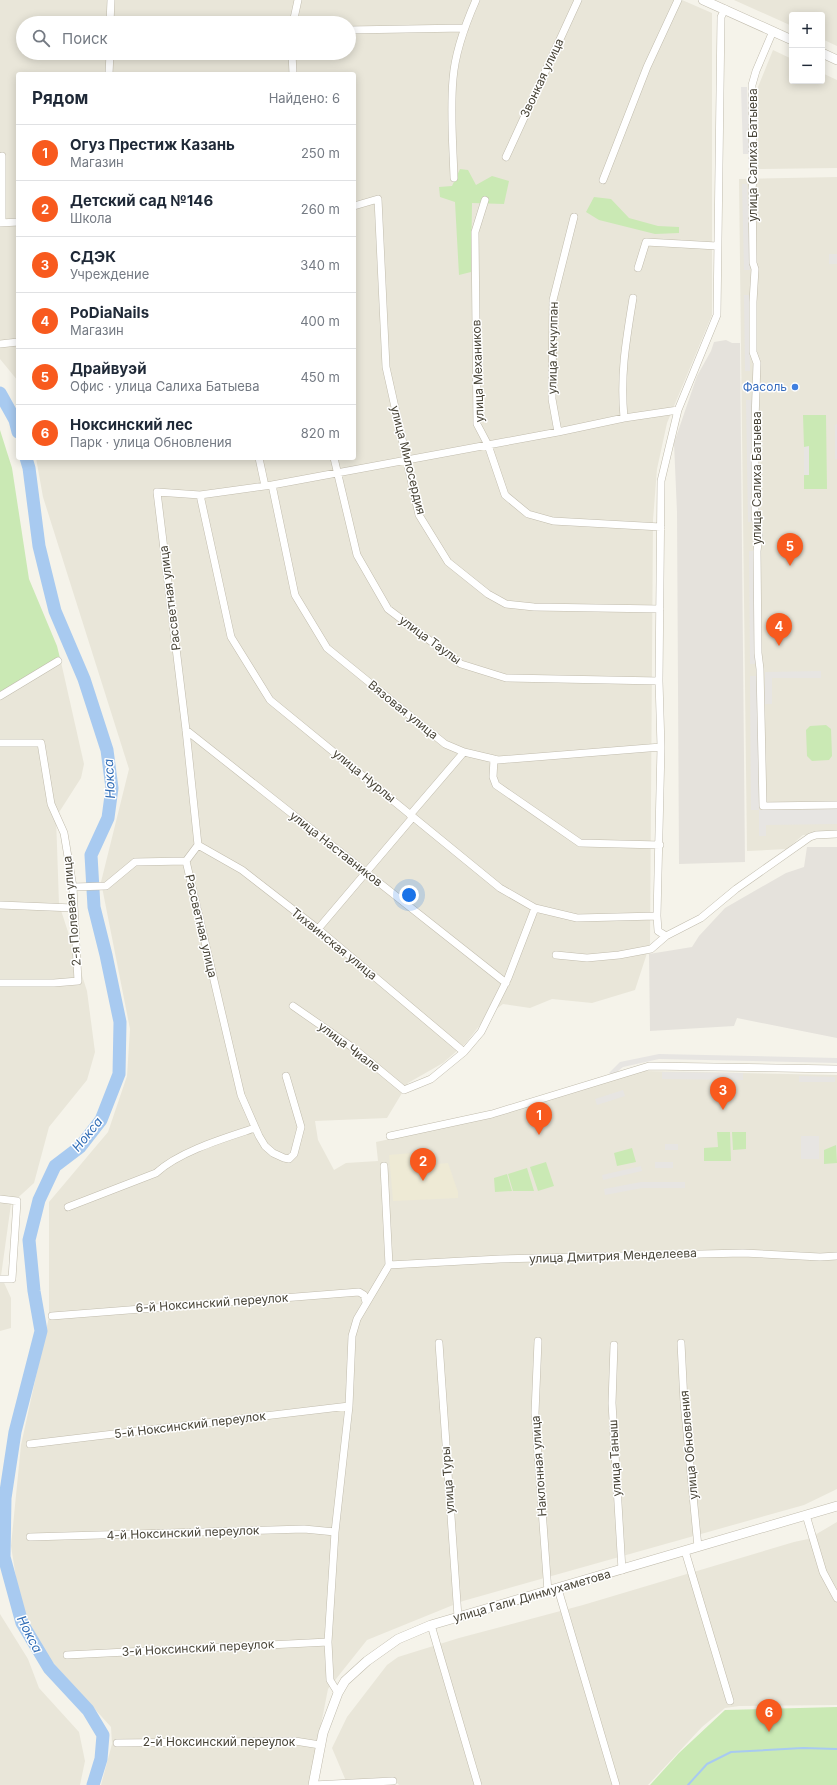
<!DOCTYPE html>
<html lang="ru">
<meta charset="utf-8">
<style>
body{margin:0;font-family:Inter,sans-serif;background:#f2f2f3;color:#1f2937}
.controls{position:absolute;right:12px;top:12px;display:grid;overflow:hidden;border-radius:4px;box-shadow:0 2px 10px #0003}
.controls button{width:36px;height:36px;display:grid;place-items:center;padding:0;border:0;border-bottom:1px solid #e0e1e3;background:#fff;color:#1f2937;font:20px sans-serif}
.you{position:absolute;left:409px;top:895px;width:14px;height:14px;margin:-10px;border:3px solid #fff;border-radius:50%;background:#1a73e8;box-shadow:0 0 0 6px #1a73e833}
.badge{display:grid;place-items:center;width:26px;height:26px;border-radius:50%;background:#f85a1e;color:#fff;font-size:13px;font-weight:700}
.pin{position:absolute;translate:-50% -33px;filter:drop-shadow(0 1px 2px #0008)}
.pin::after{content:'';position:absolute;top:21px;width:14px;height:12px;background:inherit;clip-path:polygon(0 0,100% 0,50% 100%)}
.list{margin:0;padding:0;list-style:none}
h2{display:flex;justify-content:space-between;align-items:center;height:52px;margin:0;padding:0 16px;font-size:17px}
h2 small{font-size:13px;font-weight:400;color:#747a83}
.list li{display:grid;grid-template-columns:26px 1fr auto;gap:12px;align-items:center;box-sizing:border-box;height:56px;padding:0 16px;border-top:1px solid #e0e1e3}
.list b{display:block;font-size:15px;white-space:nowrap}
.list p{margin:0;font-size:13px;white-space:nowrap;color:#747a83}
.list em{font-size:13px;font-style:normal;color:#747a83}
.icon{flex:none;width:22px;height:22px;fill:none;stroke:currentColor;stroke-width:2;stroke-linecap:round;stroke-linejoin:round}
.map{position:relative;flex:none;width:837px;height:1785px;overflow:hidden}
.search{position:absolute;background:#fff;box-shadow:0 2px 10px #0003;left:16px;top:16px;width:340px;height:44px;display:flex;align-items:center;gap:10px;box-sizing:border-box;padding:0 14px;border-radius:22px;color:#747a83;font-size:15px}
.panel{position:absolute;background:#fff;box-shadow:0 2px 10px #0003;left:16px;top:72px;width:340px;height:388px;border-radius:4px}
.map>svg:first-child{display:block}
.residential{fill:#e9e6d9;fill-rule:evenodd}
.industrial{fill:#e5e2dc}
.education{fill:#eeead5}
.green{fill:#cae9b4}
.parking{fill:#e7e5e2}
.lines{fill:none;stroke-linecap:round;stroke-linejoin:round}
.stream{stroke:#a8caf0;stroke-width:2}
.river{stroke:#a8caf0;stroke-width:13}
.minor-casing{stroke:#c1bcad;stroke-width:8}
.tertiary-casing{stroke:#c1bcad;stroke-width:10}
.minor{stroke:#fff;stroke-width:7}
.tertiary{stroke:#fff;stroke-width:9}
.shop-dot{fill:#3f7fe0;stroke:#fff;stroke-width:1.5}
.labels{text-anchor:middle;stroke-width:3;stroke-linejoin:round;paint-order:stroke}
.street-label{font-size:12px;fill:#494538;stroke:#fff}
.shop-label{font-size:12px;fill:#366cbe;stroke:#fff;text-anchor:end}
.water-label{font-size:13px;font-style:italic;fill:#316db6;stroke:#fff}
</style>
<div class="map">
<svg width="837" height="1785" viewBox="0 0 837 1785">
<rect width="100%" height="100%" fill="#f5f3ea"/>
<path class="residential" d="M0 0H682L712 13V315L667 423 657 469 653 520 650 944 635 990 592 1003 552 999 530 1008 503 1004 487 1016 466 1043 443 1063 408 1083 387 1118 315 1121 318 1140 334 1170 346 1163 378 1161 376 1142 489 1118 644 1071 837 1075V1489L804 1505 463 1601 367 1640 328 1689 309 1785H101L112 1744 111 1727 46 1655 20 1603 11 1546 21 1445 49 1317V1202L108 1132 127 1076 130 1029 101 882 129 769 43 497 36 458H354V74H18V381L0 359ZM23 23H349V53H23Z
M734 0H837V46L822 39V15H792V26Z
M773 50 792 59V81H822V73L837 80V168L758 169V87Z
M837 177V834L803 835 787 849 747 851 739 179Z
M61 662 84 764 81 778 56 817 59 904 87 991 95 1052 87 1080 49 1127 34 1183 11 1204 1 1276 11 1298V1328L0 1331V698Z
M837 1522V1705L739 1706 725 1708 702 1727 648 1785H399L392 1777 346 1781 332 1748 347 1717 387 1665 398 1657 459 1638 583 1605 794 1542 808 1539Z
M0 1614 28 1659 39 1688 79 1732 85 1761 80 1785H0Z"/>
<path class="industrial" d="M726 340 732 343H740L745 862 679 864 677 512 674 443 697 376 711 351 714 342Z
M807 847H837V1038L737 1018 734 1026 650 1031 649 954 692 947 699 936 725 908 786 873 804 867Z"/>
<path class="education" d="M434 1151 438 1164 448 1163 458 1192V1198L393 1201 389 1155Z"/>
<path class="green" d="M460 169 468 170 476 185 492 176 509 181 504 204 472 203 471 272 459 275 455 202 440 197 439 187 452 186Z
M594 197 611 199 629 218 658 226 679 227V233L655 234 599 220 586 212Z
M803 415H826L827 489H804V475H809V447H804Z
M0 430 12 468 29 579 57 646 61 662 0 698Z
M826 725 831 729 832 756 829 760 812 761 807 756 806 730 810 726Z
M717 1132H730L731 1161H704V1148L718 1147Z
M732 1132H746V1149L733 1150Z
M836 1145 837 1163 824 1164V1150Z
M632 1148 636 1162 617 1166 614 1153Z
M546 1162 554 1186 538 1191 530 1167Z
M527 1168 534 1191H513L508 1174Z
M507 1174 512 1191 495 1192 494 1178Z
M837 1707V1785H650L679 1753 725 1710Z"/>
<path class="parking" d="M741 87H747L749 154H743Z
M742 184H747L750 270H744Z
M829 254H837V264H829Z
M744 295H749L750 371H745Z
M746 400H752L753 522H748Z
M837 424V459H835V425Z
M809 446V475H804V447Z
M749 551H754L756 664H750Z
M821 671V678H772V704H765V672Z
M750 676H757L759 810 837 809V824L766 825V836H759V810H751Z
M659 1054 837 1058V1063L659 1059 623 1067 612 1076 609 1073 620 1062Z
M662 1072 743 1073V1080L662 1079Z
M799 1076 835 1077V1082H799Z
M623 1090 625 1096 597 1105 595 1099Z
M801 1136H819V1159H801Z
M665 1144H678V1150H665Z
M655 1162H673V1168H655Z
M641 1166 642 1171 603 1180 602 1175Z
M641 1182H685V1188H642L605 1195 604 1189Z"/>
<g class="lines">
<path class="stream" d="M688 1785 707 1764 731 1752 803 1748 837 1749"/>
<path class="river" d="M0 393 15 420 18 432
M26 458 29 468 39 546 55 611 84 679 107 750 112 788 108 818 91 855 94 907 106 955 120 1022 119 1074 101 1120 80 1147 55 1166 39 1200 29 1240 34 1291 41 1331 15 1432 5 1498 4 1557 22 1623 49 1668 88 1710 103 1735 101 1759 93 1785"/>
<defs>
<path id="minor" d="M110 23 111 0
M293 23 298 0
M349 30 465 28
M773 31 756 71 752 85 753 181 752 188 753 263 755 269 753 302V352L757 363 755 420V517L759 536 757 551 758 653 760 669 763 806 837 805
M292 53 293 74
M109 74 110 53
M2 156V223
M506 157 578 0
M454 178C453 145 450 112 453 79 455 52 465 25 476 0
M603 180 647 67 678 0
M485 200 475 232 477 424 488 445 505 495 528 514 553 521 661 527
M354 206 378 199 386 367 419 515 448 562 488 594 506 604 534 607 660 609
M0 223 18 222
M638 268 646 242 717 246
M0 344 18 342
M624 418C620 374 626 341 633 298
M558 432 552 399 553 300 574 217
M259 458 265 486
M334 458 357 555 388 609 461 664 506 678 659 681
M272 485 295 595 327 648 445 744 464 752 498 760 661 747
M200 495 231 637 270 700 500 888 535 908 577 918 657 916
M0 696 58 661
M186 730 506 983
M0 743H41L51 804 64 833 73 887 78 981 54 983H0
M494 759 493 777 496 785 580 843 660 845
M410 815 464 752
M198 845 242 870 318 929 464 1052
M73 887 106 886 135 862 186 861
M0 905 74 908
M318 929 413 817
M666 936 658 931 657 916 661 747 659 681 661 481 678 410 717 315 721 17 725 9
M556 955 587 958 619 955 651 949 666 936 701 918 736 889 810 837 816 835 837 834
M293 1006 352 1047 404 1090 431 1079 464 1052 481 1032 508 978 535 908
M286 1076 301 1127 294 1154 289 1159 284 1158 273 1153 265 1146 259 1136 241 1095 186 861 198 845 186 730 157 492 200 495 272 485 558 432 624 418 678 410
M390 1136 492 1114 649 1066 837 1069
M0 1199 17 1201 12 1279H0
M68 1207 156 1173C180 1151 225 1138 255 1128
M389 1265 500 1259 743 1253 820 1257 837 1256
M52 1316 359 1292 364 1295 366 1302
M538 1341 535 1413 548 1592
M439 1343 458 1617
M681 1343 684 1402 698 1547
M614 1345 612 1403 622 1570
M30 1444 349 1406
M806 1515 823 1572 837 1598
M30 1537 304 1529 335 1532
M685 1551 730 1701
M558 1589 616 1785
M431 1625 478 1785
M67 1655 328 1642
M338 1693 330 1680 328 1642 335 1532 349 1406 352 1336 357 1319 389 1265 384 1166
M117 1743 295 1741 320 1745
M313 1785 393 1781"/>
<path id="tertiary" d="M703 0 792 40
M822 53 837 60
M313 1785 323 1733 338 1693 345 1681 367 1661 398 1639 431 1625 837 1506"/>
</defs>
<use href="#minor" class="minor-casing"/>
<use href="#tertiary" class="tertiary-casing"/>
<use href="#minor" class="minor"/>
<use href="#tertiary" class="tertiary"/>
</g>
<circle class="shop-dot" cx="795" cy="387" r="4"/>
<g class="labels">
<g class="street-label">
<text transform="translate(542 78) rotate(-65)" y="4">Звонкая улица</text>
<text transform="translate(753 155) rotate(-90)" y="4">улица Салиха Батыева</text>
<text transform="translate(553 348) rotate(-89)" y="4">улица Акчулпан</text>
<text transform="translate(478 371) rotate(-92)" y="4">улица Механиков</text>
<text transform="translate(408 460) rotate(76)" y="4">улица Милосердия</text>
<text transform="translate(757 478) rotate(-90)" y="4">улица Салиха Батыева</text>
<text transform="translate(170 598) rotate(-97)" y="4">Рассветная улица</text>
<text transform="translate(430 640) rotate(36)" y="4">улица Таулы</text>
<text transform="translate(403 710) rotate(39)" y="4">Вязовая улица</text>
<text transform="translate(364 776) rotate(39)" y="4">улица Нурлы</text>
<text transform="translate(336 849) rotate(38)" y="4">улица Наставников</text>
<text transform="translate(72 911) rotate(-95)" y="4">2-я Полевая улица</text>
<text transform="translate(201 926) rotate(77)" y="4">Рассветная улица</text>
<text transform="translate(334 944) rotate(39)" y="4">Тихвинская улица</text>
<text transform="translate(349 1047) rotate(37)" y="4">улица Чиале</text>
<text transform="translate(613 1256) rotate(-2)" y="4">улица Дмитрия Менделеева</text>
<text transform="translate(212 1303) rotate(-4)" y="4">6-й Ноксинский переулок</text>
<text transform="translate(190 1425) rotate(-7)" y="4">5-й Ноксинский переулок</text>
<text transform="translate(689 1445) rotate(-95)" y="4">улица Обновления</text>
<text transform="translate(615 1458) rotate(-93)" y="4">улица Таныш</text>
<text transform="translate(539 1466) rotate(-94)" y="4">Наклонная улица</text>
<text transform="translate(448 1480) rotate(-94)" y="4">улица Туры</text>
<text transform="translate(183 1533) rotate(-2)" y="4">4-й Ноксинский переулок</text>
<text transform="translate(532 1596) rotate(-16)" y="4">улица Гали Динмухаметова</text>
<text transform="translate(198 1648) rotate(-3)" y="4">3-й Ноксинский переулок</text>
<text x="219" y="1746">2-й Ноксинский переулок</text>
</g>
<g class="shop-label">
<text x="787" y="391">Фасоль</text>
</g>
<g class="water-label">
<text transform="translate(109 779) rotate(-93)" y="5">Нокса</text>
<text transform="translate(87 1134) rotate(-51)" y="5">Нокса</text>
<text transform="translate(30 1634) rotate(63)" y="5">Нокса</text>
</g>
</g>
</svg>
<div class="controls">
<button>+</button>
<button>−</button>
</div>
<div class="you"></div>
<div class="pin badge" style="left:539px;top:1135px">1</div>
<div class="pin badge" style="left:423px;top:1181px">2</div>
<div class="pin badge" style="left:723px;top:1110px">3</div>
<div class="pin badge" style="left:779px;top:646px">4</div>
<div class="pin badge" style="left:790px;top:566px">5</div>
<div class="pin badge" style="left:769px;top:1732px">6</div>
<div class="search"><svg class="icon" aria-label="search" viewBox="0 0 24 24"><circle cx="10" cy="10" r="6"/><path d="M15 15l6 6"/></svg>Поиск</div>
<section class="panel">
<h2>Рядом<small>Найдено: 6</small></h2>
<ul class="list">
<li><span class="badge">1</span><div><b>Огуз Престиж Казань</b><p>Магазин</p></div><em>250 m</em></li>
<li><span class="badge">2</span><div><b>Детский сад №146</b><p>Школа</p></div><em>260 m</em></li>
<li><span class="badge">3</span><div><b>СДЭК</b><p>Учреждение</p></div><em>340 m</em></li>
<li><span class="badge">4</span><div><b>PoDiaNails</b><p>Магазин</p></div><em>400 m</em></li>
<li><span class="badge">5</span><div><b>Драйвуэй</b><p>Офис · улица Салиха Батыева</p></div><em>450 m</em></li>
<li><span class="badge">6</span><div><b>Ноксинский лес</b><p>Парк · улица Обновления</p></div><em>820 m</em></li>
</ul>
</section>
</div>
